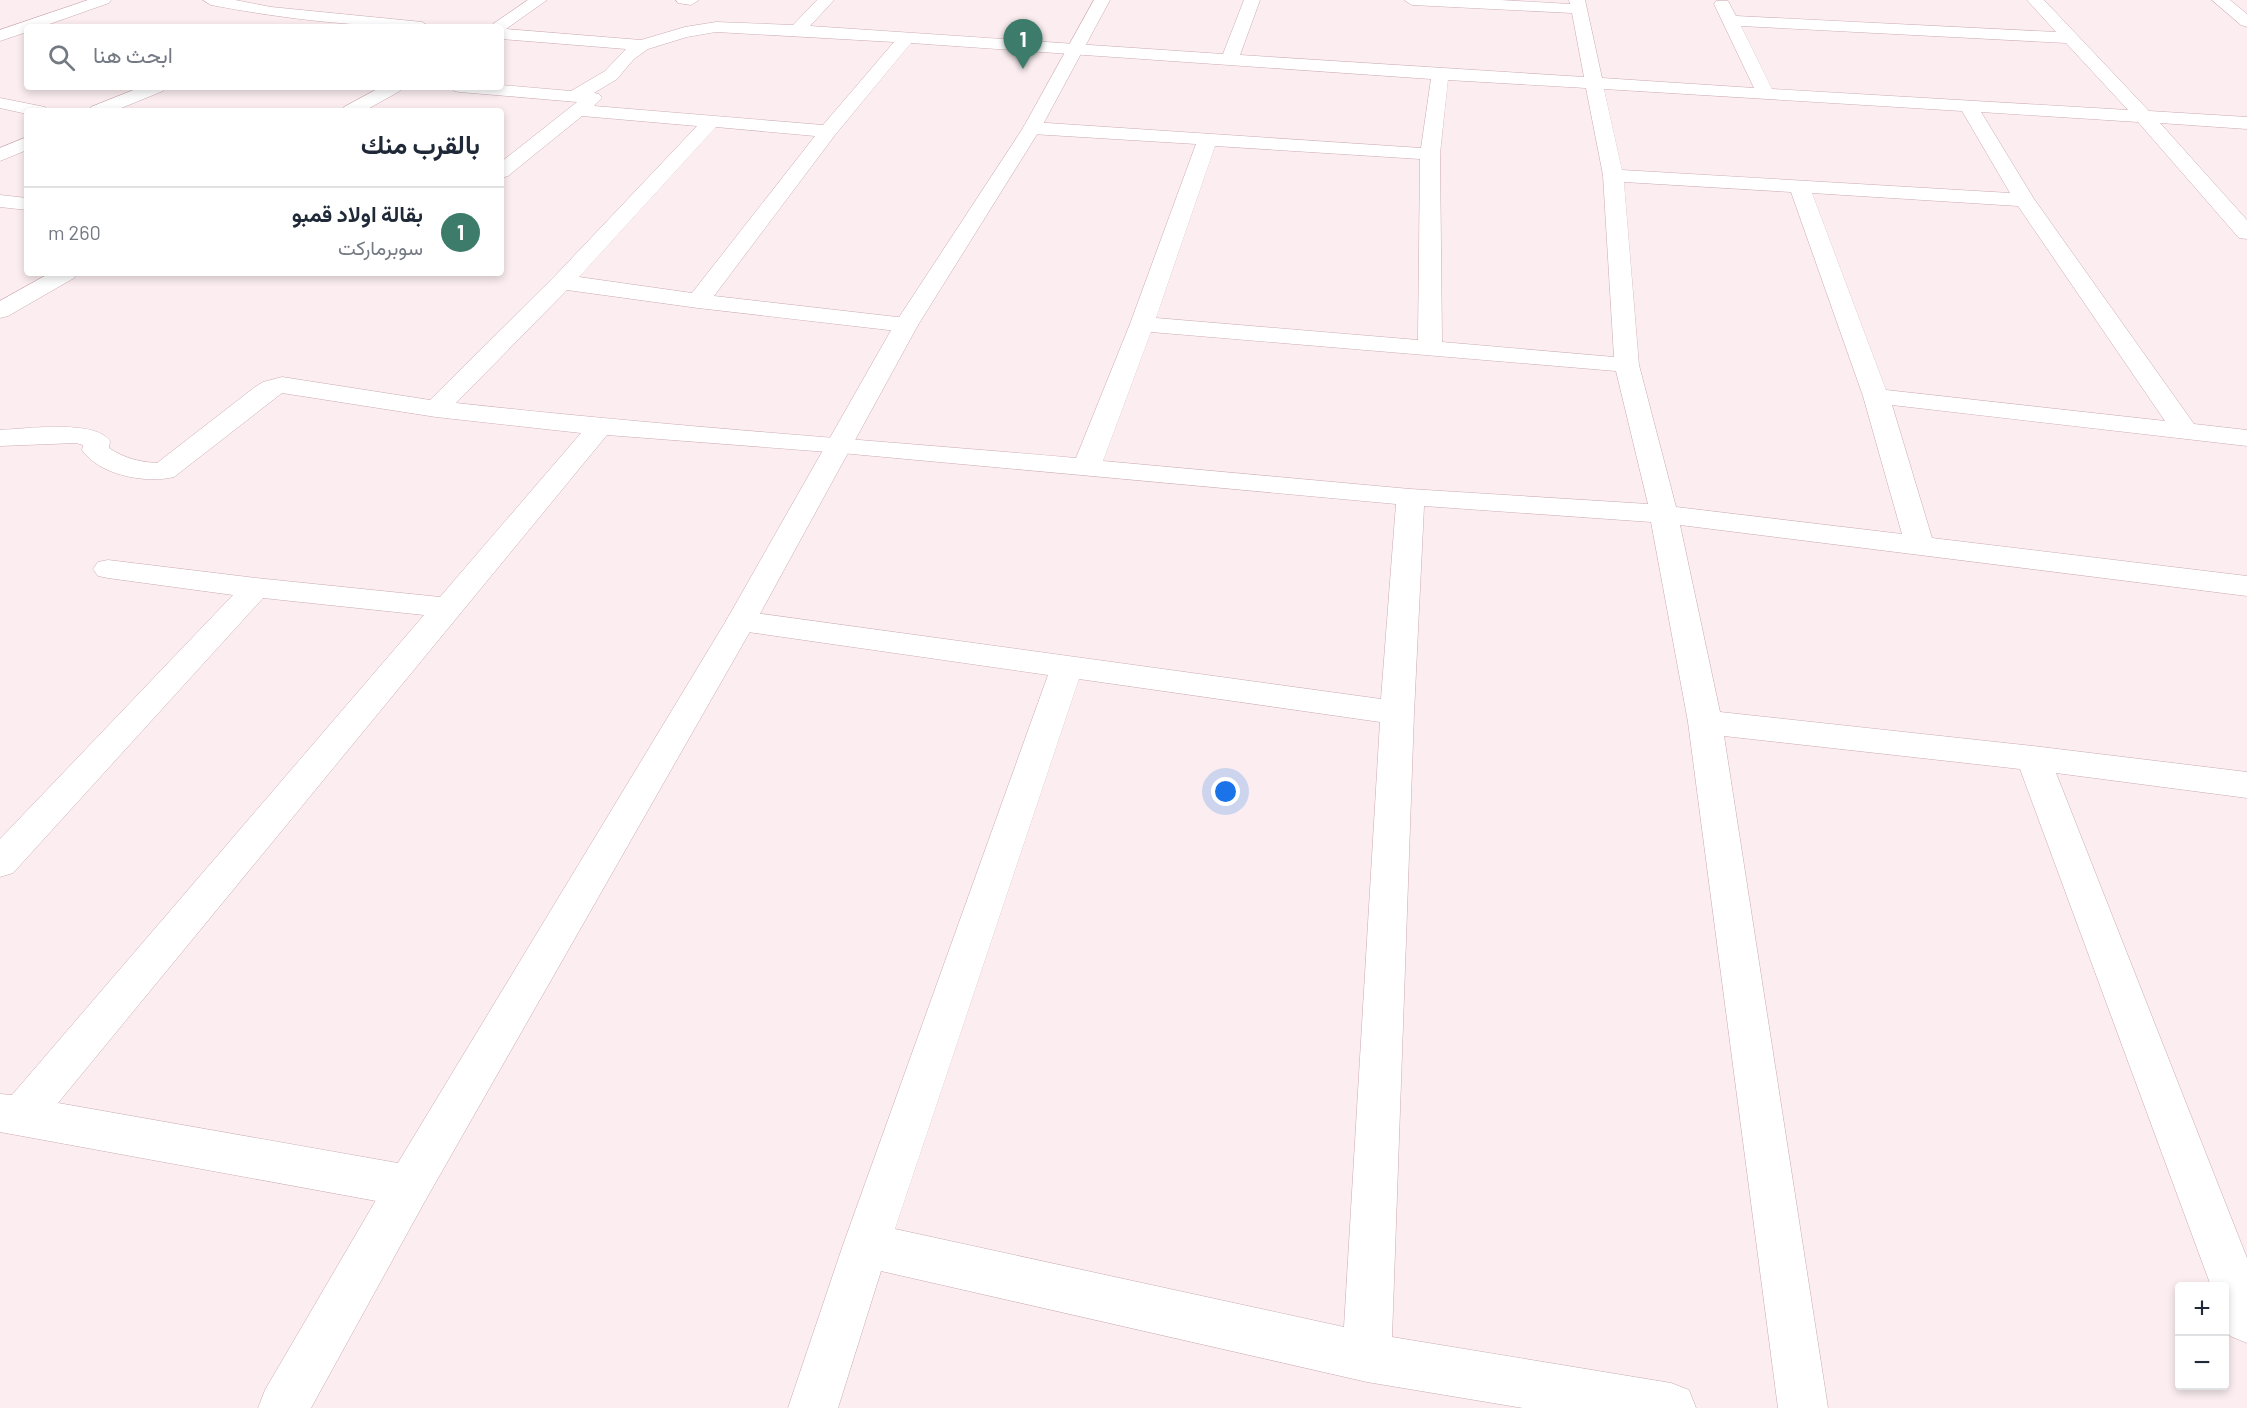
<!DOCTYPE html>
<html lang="ar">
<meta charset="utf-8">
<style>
body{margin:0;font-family:Barlow,Vazirmatn,sans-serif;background:#f6f6f7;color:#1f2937;direction:rtl}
.controls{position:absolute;right:18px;bottom:18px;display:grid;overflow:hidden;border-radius:6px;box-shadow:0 3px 9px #0003}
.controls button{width:54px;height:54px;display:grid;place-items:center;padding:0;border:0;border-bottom:2px solid #e0e1e3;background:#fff;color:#1f2937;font:30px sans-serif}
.you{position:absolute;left:1226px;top:792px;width:21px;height:21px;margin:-15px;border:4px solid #fff;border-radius:50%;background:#1a73e8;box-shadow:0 0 0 9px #1a73e833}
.badge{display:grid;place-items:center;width:39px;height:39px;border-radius:50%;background:#3d7c6a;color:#fff;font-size:20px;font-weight:700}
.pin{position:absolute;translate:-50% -50px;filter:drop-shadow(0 2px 3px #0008)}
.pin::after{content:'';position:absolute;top:32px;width:21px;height:18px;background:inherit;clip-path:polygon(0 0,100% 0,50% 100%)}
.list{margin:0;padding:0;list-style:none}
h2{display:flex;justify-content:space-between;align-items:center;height:78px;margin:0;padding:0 24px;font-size:26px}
h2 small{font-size:20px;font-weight:400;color:#747a83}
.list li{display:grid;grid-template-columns:39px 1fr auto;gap:18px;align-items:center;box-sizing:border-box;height:90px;padding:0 24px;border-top:2px solid #e0e1e3}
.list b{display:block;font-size:22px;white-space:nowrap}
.list p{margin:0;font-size:20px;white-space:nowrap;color:#747a83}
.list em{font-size:20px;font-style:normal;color:#747a83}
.icon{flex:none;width:33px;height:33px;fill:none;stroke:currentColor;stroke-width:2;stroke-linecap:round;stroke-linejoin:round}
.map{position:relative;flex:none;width:2247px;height:1408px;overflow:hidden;direction:ltr}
.search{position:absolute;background:#fff;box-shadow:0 3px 9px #0003;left:24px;top:24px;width:480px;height:66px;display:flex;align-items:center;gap:15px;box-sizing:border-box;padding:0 21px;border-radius:6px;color:#747a83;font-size:22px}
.panel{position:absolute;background:#fff;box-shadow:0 3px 9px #0003;left:24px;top:108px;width:480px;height:168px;border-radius:6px;direction:rtl}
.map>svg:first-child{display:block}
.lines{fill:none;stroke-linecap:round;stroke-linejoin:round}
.street-casing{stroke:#cbabb1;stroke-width:1}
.secondary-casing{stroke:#cbabb1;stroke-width:1}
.street{fill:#fff;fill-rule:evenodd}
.secondary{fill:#fff;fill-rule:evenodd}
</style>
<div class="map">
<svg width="2247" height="1408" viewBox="0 0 2247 1408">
<rect width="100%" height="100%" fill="#fbedf0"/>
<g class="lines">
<defs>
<path id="street" d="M88 0H111L109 3 41 27H27V32L0 41V30Z
M203 0H235L271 7 422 22 430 27C356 27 284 19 211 5Z
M528 0H547L506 29 641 40 685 27 716 22 793 25 817 0H834L810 26 1223 54 1244 0H1260L1240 55 1584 77 1572 13 1412 5 1404 0H1500L1570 4 1569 0H1585L1602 78 1754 88 1714 4 1716 1H1728L1736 16 2056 32 2027 0H2044L2149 111 2247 117V129L2160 123 2247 220V239L2239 238 2138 122 1981 112 2034 199 2194 424 2247 430V446L1892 405 1932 538 2247 576V596L1680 525 1720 712 2033 746 2247 772V798L2056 773 2247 1258V1343L2230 1336 2224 1323V1286H2211L2020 769 1724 736 1828 1408H1778L1688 722 1651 522 1424 506 1414 713 1392 1337 1671 1383 1689 1390 1696 1408H1523L1367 1382 881 1271 838 1408H788L843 1245 1048 675 741 631 730 628 726 621 730 614 741 611 1381 699 1396 504 841 453 607 435 58 1103 409 1165 425 1171 431 1186 425 1201 409 1207 0 1132V1094L12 1095 424 615 263 598 13 873 0 877V839L233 595 108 578 98 576 93 569 98 562 108 560 256 578 440 597 581 433 436 417 282 393 174 477C146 484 99 475 82 450L83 445 76 443 0 446V430C25 429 95 419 110 441L109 448C124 458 139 462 157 463L255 387 263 382 282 377 430 400 554 277 697 126 582 116 508 176 501 178V162L577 102 460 92 454 91 451 87H501V85L571 91 605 71 626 49 501 39V27H491L493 24ZM1741 26 2066 43 2128 110 1772 89ZM716 32 894 42 823 125 594 106 602 98 599 94 594 93 617 79 634 59 648 49 687 37ZM911 43 1431 79 1421 148 1032 122 1025 124 1023 128 1025 132 1032 134 1196 144 1130 324 1076 458C870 440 662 426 456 403L567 290 698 308 906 332 914 330 918 325 914 320 906 318 714 296 835 135ZM1448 80 1586 88 1603 175 1614 357 1442 342 1440 154ZM1604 89 1962 111 2010 193 1622 170ZM716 127 815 136 692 293 579 277ZM1215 146 1420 159 1418 340 1156 318ZM1624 182 1791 192 1863 396 1902 534 1676 507 1639 365ZM1812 193 2018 206 2165 421 1886 390ZM1151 332 1616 371 1648 504 1410 489 1103 461ZM1079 679 1380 722 1344 1327 895 1229Z
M676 0H699L691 5 678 3Z
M2212 0H2230L2247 14V27L2241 25Z
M141 87H166L163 91 114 111H89L91 107Z
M381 87H403L400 91 364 111H342L344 107Z
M0 98 45 107 47 111H27V114L0 108Z
M27 137V150L0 161V148Z
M0 195 27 198V210L0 207Z
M50 273H77L74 278 8 316 0 318V301Z"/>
<path id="secondary" d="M1094 0H1110L1041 128 918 325 756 621 425 1201 311 1408H258L265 1390 393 1171 726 621 894 325 1023 128Z"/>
</defs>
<use href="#street" class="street-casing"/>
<use href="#secondary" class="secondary-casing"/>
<use href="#street" class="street"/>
<use href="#secondary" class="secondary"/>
</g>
</svg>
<div class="controls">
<button>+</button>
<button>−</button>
</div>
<div class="you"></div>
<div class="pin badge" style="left:1023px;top:69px">1</div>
<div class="search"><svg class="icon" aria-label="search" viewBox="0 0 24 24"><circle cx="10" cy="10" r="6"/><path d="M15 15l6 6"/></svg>ابحث هنا</div>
<section class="panel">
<h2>بالقرب منك<small></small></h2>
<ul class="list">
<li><span class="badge">1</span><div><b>بقالة اولاد قمبو</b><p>سوبرماركت</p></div><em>260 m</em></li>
</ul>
</section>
</div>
